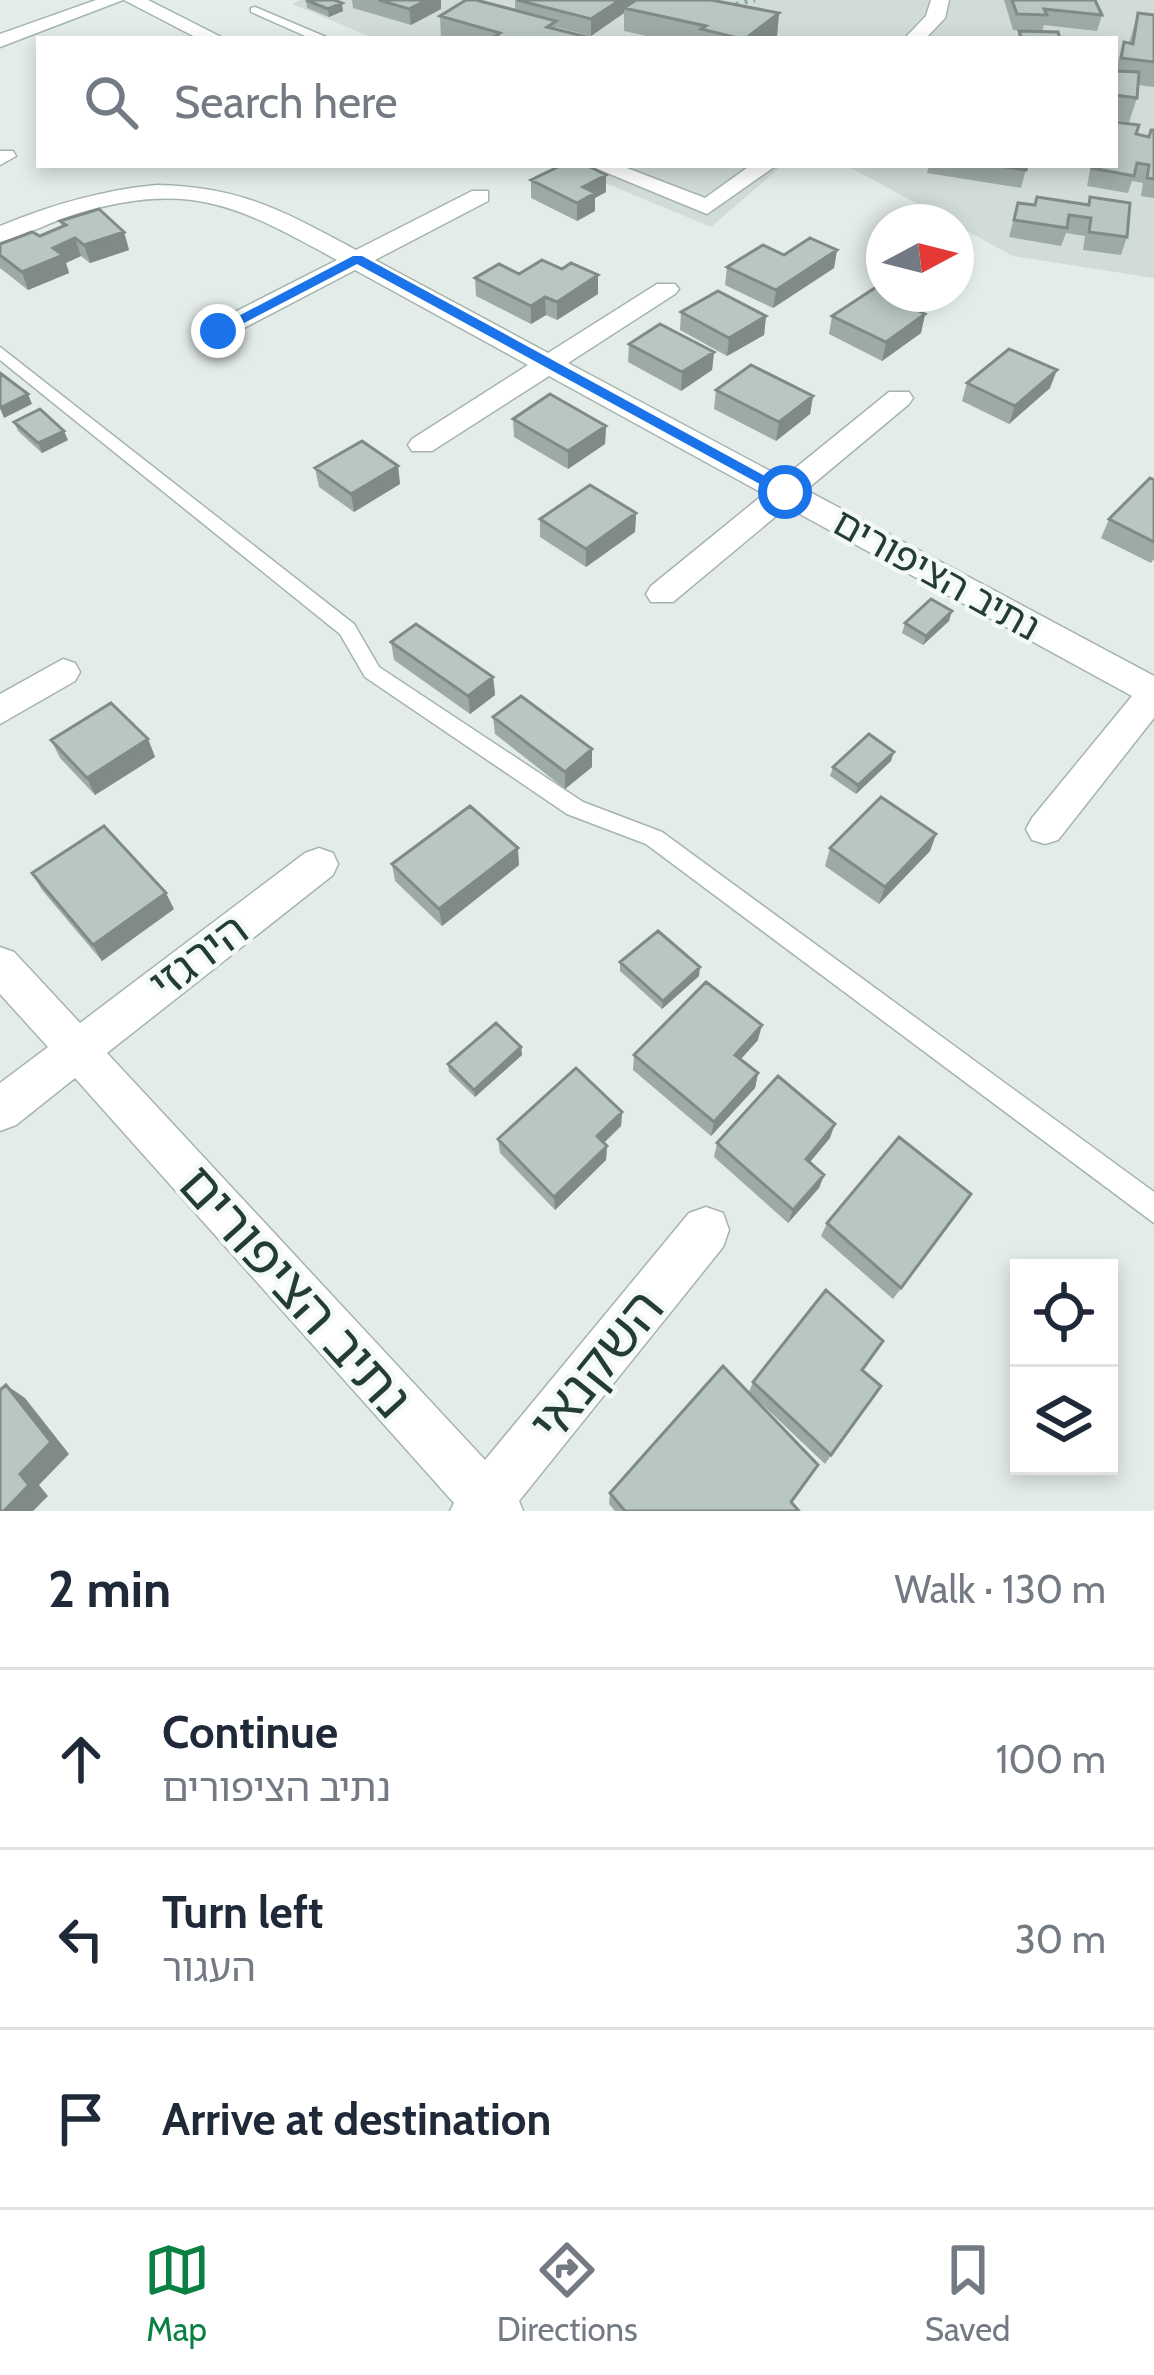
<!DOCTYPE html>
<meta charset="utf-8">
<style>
body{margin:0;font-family:Cabin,"Noto Sans Hebrew",sans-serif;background:#f6f6f7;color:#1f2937}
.controls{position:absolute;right:36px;bottom:36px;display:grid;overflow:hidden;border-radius:0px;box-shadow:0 6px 18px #0003}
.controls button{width:108px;height:108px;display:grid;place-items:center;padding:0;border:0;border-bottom:3px solid #e0e1e3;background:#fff;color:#1f2937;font:60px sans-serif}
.compass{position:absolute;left:866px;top:204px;width:108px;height:108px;border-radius:50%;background:#fff;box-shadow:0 6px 18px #0003;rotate:83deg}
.stop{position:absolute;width:36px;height:36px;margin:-27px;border:9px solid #1a73e8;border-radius:50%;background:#fff}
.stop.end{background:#1a73e8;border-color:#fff;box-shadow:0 3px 12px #0008}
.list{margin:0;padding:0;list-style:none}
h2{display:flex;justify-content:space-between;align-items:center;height:156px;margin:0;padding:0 48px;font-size:51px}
h2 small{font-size:39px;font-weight:400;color:#747a83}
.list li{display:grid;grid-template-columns:78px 1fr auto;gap:36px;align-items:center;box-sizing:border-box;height:180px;padding:0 48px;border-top:3px solid #e0e1e3}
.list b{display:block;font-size:45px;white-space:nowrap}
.list p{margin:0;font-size:39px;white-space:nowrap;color:#747a83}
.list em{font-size:39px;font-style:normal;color:#747a83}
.icon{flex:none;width:66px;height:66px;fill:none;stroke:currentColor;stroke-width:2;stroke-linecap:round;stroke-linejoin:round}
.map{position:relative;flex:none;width:1154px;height:1511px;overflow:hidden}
.search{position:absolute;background:#fff;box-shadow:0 6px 18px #0003;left:36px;right:36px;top:36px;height:132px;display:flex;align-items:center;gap:30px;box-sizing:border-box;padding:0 42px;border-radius:0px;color:#747a83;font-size:45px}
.sheet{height:696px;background:#fff}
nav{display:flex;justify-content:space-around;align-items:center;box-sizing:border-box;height:168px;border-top:3px solid #e0e1e3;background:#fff;font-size:33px;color:#747a83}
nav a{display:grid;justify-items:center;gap:6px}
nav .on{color:#0b8043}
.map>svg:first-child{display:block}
.built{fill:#d1dcd6}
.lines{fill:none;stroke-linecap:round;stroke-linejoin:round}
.lane-casing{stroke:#a6b4ae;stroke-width:3}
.street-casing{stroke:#a6b4ae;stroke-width:3}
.secondary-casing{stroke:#a2b7ae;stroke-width:3}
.path{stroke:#85ae9e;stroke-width:4.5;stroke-dasharray:3 6;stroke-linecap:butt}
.lane{fill:#fff;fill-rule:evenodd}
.street{fill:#fff;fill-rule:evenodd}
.secondary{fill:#fff;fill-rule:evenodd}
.wall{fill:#9eaba5}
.shaded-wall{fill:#818b86}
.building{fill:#b8c7c0;stroke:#818b86;stroke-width:3}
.route{fill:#1a73e8}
.labels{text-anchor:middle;stroke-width:9;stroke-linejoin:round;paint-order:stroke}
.far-street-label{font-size:39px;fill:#243d34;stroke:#f3f9f6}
.street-label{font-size:45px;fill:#243d34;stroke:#f3f9f6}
.near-street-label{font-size:54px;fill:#243d34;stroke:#f3f9f6}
</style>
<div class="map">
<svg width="1154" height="1511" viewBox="0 0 1154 1511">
<rect width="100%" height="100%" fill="#e3ece7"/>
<path class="built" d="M300 0H1154V278L1013 256 846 165H1115V39H376L292 4Z
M562 165H783L711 227Z"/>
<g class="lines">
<defs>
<path id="lane" d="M255 7 326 37 328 39H312L251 12V8Z
M0 347 354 624 379 667 583 802 662 832 1154 1192V1223L646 844 567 814 365 677 340 634 0 360Z"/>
<path id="street" d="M124 0H148L225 39H199Z
M931 0H949L945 18 925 39H904L926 16Z
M0 151H13L16 156 0 165Z
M588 165H619L705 198 751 165H777L707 214Z
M157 185C242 187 283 211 356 250L472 191H488V201L375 260 548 353 657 284H675L679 289 675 294 568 363 783 478 889 392H909L913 398 909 404 806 490 1154 676V718L1058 840 1045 844 1032 840 1026 829 1032 818 1132 696 787 507 673 602H651L646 594 651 586 764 494 549 376 432 451H412L408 445 412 439 528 365 355 270 227 337H209L205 331 209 325 337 260C240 207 192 180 79 213 52 221 27 235 0 242V226C51 205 102 190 157 185Z
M63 659 75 663 80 672 75 681 0 724V694Z
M319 848 333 853 338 864 333 875 107 1053 485 1460 689 1213 706 1207 723 1213 729 1230 723 1247 519 1501 523 1511H450L454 1503 75 1078 16 1125 0 1131V1083L48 1047 0 994V947L14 952 80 1023 305 853Z"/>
<path id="secondary" d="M96 0H123L0 47V34Z"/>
</defs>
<use href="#lane" class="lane-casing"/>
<use href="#street" class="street-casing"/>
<use href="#secondary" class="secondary-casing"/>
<path class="path" d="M727 6 755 0"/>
<use href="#lane" class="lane"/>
<use href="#street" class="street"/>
<use href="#secondary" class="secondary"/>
</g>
<path class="wall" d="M306 0 343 11 329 17 307 8Z
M352 0H441V9L411 25 353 8Z
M515 0 779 13 777 36 772 39H660L624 31V13L591 36 556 27V29L591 39H441L440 16 515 10Z
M1004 0H1095L1102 15 1097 31 1044 25 1042 32 1060 39H1017L1019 31H1041L1013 30Z
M1138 13 1154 15V87L1138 85 1137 98 1129 122 1115 120V71L1124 42 1129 43Z
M1154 130V198L1141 196 1143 183 1132 181 1128 193 1087 186 1091 165H1115L1136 134 1148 136Z
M929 165H1027L1021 188 927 173Z
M531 180 606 192 595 198V211L577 221 531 198Z
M1090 197 1127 237 1121 255 1083 250 1085 236 1066 233 1061 246 1009 237 1018 203 1034 205 1088 204Z
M60 221 124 232 129 250 90 263 81 256 66 263 69 273 28 290 0 268V244L40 236 62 227Z
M837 250 834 268 773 308 725 285 727 267 784 255Z
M562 269 598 275V294L557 320 546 315 531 324 476 296 475 278Z
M884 294H892V298L925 314 921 333 882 361 829 334 832 316Z
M681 312 766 316 764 335 727 356 680 330Z
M629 344 714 352 712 370 681 391 628 362Z
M967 383 1050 388 1009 424 962 401Z
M716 390 813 396 810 414 776 441 714 409Z
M513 419 606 426 605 444 568 469 514 437Z
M14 422 68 440 42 453 18 431Z
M398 466 400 484 354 512 319 487 315 468Z
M1154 480V559L1151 563 1101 538 1109 519Z
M636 513 635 532 586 567 540 537V519Z
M949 621 923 645 902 633 905 623Z
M391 642 493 677 495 695 470 714 394 660Z
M493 717 592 767 565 789 495 734Z
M148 739 155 757 95 795 60 758 51 740Z
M891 761 856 794 830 776 833 767Z
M936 834 930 851 879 904 825 866 830 848Z
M392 864 519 865 442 926 395 881Z
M32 873 174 909 102 961 42 890Z
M620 962 699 976 662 1009 620 971Z
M758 1040 741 1059 758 1073 755 1088 711 1136 633 1070 634 1055Z
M521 1047 522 1055 475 1097 449 1072 448 1064Z
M622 1112 621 1126 604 1143 607 1146 606 1160 555 1210 500 1153 498 1139Z
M830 1138 809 1162 824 1175 819 1188 788 1223 714 1157 717 1143Z
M963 1207 893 1299 821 1236 827 1223Z
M863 1370 881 1386 825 1464 749 1392 753 1382Z
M610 1493 791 1502 799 1511H615L609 1504Z"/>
<path class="shaded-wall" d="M427 0H441V9L411 25 409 9Z
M620 0H638L624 8V13L591 36V19Z
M342 3 343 11 329 17 328 9Z
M779 13 777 36 772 39H745Z
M606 175V192L595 198V211L577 221V203L583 187Z
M124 232 129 250 90 263 84 245Z
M75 238 81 256 66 263 69 273 28 290 22 272 53 248Z
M837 250 834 268 773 308 776 290Z
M598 275V294L557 320V302Z
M545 297 546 315 531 324V306Z
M925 314 921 333 882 361 886 342Z
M766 316 764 335 727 356 729 338Z
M714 352 712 370 681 391 682 372Z
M1057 370 1050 388 1009 424 1015 406Z
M28 394 32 404 4 418 0 408Z
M813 396 810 414 776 441 779 422Z
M606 426 605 444 568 469V451Z
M64 431 68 440 42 453 38 443Z
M398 466 400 484 354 512 351 494Z
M636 513 635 532 586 567V549Z
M952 611 949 621 923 645 926 636Z
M493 677 495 695 470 714 468 696Z
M148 739 155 757 95 795 87 778Z
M592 749V767L565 789V772Z
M894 752 891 761 856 794 858 785Z
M936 834 930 851 879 904 885 887Z
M518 848 519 865 442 926 439 909Z
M166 893 174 909 102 961 93 945Z
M700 967 699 976 662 1009 663 1001Z
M762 1025 758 1040 732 1069 735 1055Z
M521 1047 522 1055 475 1097 474 1090Z
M758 1073 755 1088 711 1136 714 1122Z
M622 1112 621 1126 596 1150 597 1136Z
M835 1124 830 1138 801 1173 806 1159Z
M607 1146 606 1160 555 1210 554 1197Z
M824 1175 819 1188 788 1223 793 1210Z
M6 1385 25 1398 69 1454 39 1485 48 1496 33 1511H4L20 1474Z"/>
<path class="building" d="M306 0H334L342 3 328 9Z
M379 0H427L409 9Z
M466 0H476L556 21 547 27 591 38 491 39 500 33 440 16Z
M517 0H620L591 19Z
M636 0H711L779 13 745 39H742L701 29 706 26 624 8Z
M1012 0H1095L1102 15 1044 9 1047 15 1017 14Z
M1138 13 1154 15V62L1121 58 1124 42 1133 44Z
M1019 31 1058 32 1060 39H1022Z
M1115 71 1139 72 1137 98 1115 95Z
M1115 122 1139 125 1136 134 1149 137 1151 130H1154V179L1147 178 1149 165 1137 163 1134 176 1092 168 1093 165H1115Z
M562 165H586L606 175 583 187 595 193 577 203 531 180Z
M992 165H1027L1026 170Z
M1037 197 1089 205 1090 197 1130 203 1127 237 1089 232 1091 218 1069 215 1067 228 1014 220 1018 203 1035 205Z
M99 209 124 232 84 245 75 238 53 248 63 255 22 272 0 255V244L32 232 40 236 66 225 60 221Z
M810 238 837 250 776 290 727 267 763 245 784 255Z
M542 260 562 269 571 263 598 275 557 302 545 297 531 306 475 278 499 264 519 274Z
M881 284 884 285V294H887L885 295 925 314 886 342 832 316Z
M718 291 766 316 729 338 681 312Z
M660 324 714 352 682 372 629 344Z
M1009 349 1057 370 1015 406 967 383Z
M751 365 813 396 779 422 716 390Z
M0 373 28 394 0 408Z
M550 394 606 426 568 451 513 419Z
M40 409 64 431 38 443 14 422Z
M362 441 398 466 351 494 315 468Z
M1150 478 1154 480V542L1109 519Z
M590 485 636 513 586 549 540 519Z
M931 599 952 611 926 636 905 623Z
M416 624 493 677 468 696 391 642Z
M521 696 592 749 565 772 493 717Z
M111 703 148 739 87 778 51 740Z
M869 734 894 752 858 785 833 767Z
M881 797 936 834 885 887 830 848Z
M470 806 518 848 439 909 392 864Z
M104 826 166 893 93 945 32 873Z
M658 931 700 967 663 1001 620 962Z
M706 982 762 1025 735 1055 758 1073 714 1122 634 1055Z
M496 1023 521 1047 474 1090 448 1064Z
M576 1068 622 1112 597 1136 607 1146 554 1197 498 1139Z
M778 1076 835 1124 806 1159 824 1175 793 1210 717 1143Z
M899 1137 971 1194 901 1288 827 1223Z
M826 1290 883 1341 862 1370 881 1386 831 1455 753 1382Z
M723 1366 818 1465 791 1502 799 1511H625L610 1493Z
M6 1385 51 1442 20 1474 29 1485 4 1511H0V1390Z"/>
<path class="route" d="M353 256H362L794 492 780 495 357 264 223 334 210 331Z"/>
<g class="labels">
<g class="far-street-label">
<text transform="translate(937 574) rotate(29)" y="14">נתיב הציפורים</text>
</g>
<g class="street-label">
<text transform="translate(198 956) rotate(-37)" y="16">הירגזי</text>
</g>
<g class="near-street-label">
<text transform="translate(296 1291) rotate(48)" y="19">נתיב הציפורים</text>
<text transform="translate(596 1365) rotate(-51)" y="19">השקנאי</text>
</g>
</g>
</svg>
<div class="controls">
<button><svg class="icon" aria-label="locate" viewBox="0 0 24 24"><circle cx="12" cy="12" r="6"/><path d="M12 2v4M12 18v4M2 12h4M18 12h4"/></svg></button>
<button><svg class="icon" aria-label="layers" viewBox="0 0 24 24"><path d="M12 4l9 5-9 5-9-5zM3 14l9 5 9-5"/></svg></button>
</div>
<svg class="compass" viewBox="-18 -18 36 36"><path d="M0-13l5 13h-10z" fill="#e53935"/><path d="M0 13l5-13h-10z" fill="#747a83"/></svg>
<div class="stop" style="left:785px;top:492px"></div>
<div class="stop end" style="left:218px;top:331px"></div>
<div class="search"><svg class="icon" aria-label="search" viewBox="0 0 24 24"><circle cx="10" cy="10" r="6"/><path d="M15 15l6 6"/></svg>Search here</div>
</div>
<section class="sheet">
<h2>2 min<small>Walk · 130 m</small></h2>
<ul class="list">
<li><svg class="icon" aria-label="ahead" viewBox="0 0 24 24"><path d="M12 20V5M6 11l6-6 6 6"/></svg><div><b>Continue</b><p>נתיב הציפורים</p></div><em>100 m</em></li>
<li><svg class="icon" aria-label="left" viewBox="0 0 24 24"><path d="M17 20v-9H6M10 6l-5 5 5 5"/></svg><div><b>Turn left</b><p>העגור</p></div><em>30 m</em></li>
<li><svg class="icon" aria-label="arrive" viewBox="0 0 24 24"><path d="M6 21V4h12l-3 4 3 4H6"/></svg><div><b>Arrive at destination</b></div></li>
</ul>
</section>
<nav>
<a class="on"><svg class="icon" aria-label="map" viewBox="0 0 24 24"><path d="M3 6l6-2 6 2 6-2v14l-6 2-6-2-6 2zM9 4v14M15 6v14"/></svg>Map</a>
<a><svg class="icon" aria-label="directions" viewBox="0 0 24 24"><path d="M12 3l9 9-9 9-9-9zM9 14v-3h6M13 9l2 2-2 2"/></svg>Directions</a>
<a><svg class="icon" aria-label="saved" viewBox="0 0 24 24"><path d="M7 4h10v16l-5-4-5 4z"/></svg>Saved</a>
</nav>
